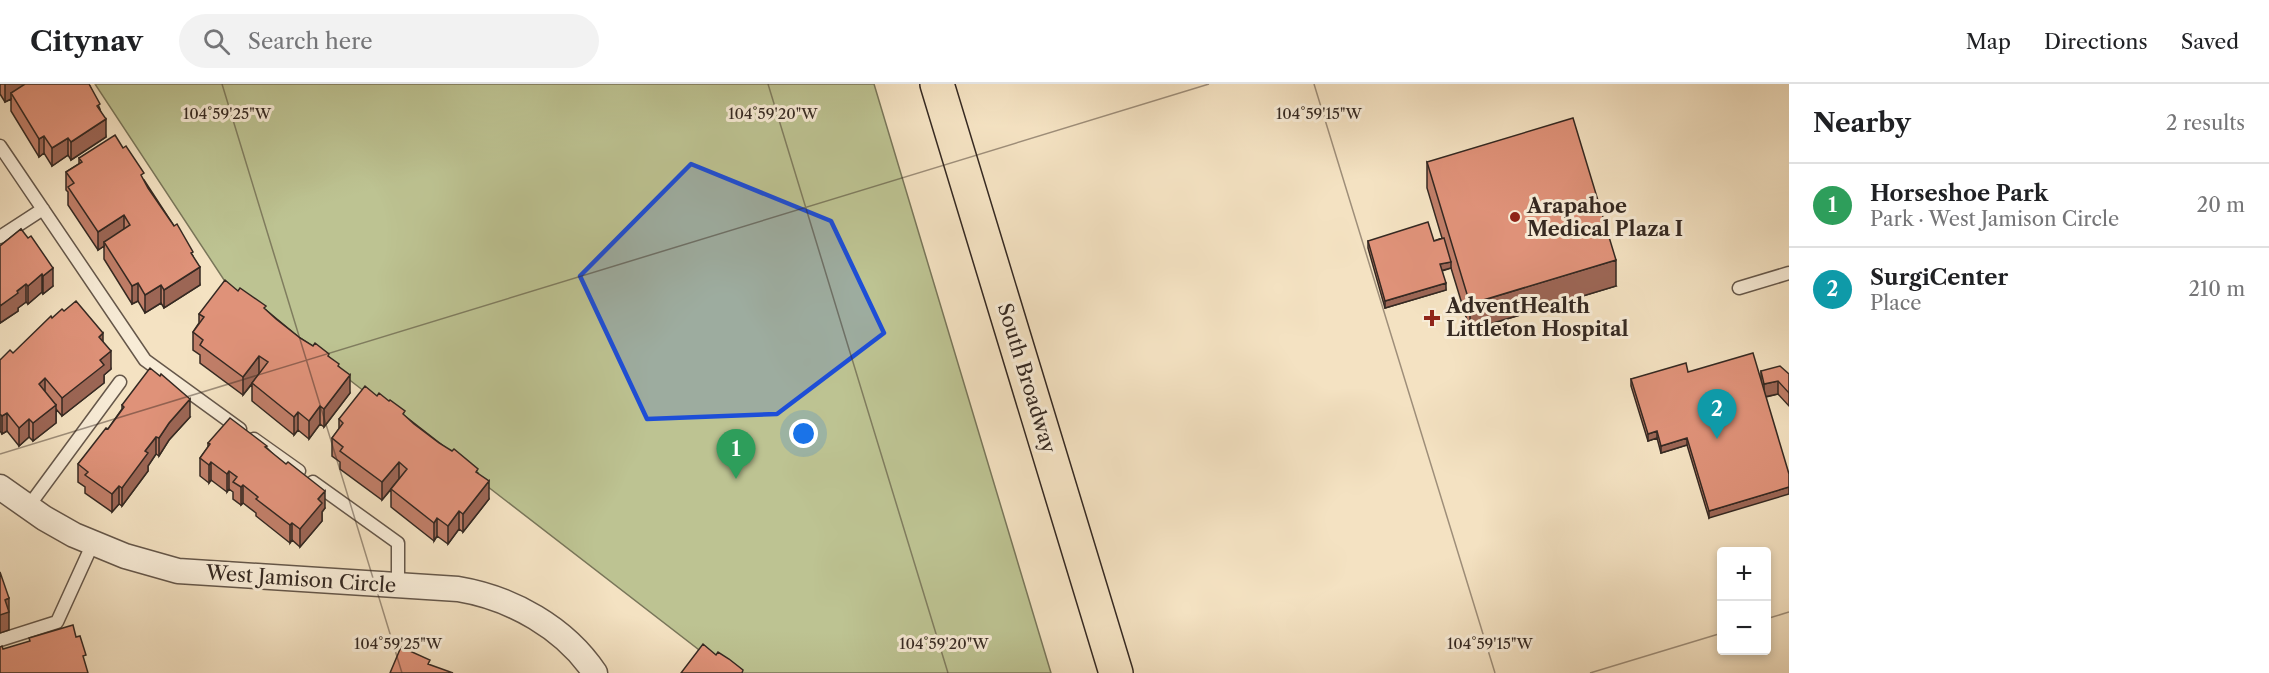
<!DOCTYPE html>
<meta charset="utf-8">
<style>
body{margin:0;font-family:"Libre Caslon Text",serif;background:#f2f2f2;color:#202124}
.controls{position:absolute;right:18px;bottom:18px;display:grid;overflow:hidden;border-radius:6px;box-shadow:0 3px 9px #0003}
.controls button{width:54px;height:54px;display:grid;place-items:center;padding:0;border:0;border-bottom:2px solid #e0e0e0;background:#fff;color:#202124;font:30px sans-serif}
.you{position:absolute;left:804px;top:350px;width:21px;height:21px;margin:-15px;border:4px solid #fff;border-radius:50%;background:#1a73e8;box-shadow:0 0 0 9px #1a73e833}
.badge{display:grid;place-items:center;width:39px;height:39px;border-radius:50%;background:#b45309;color:#fff;font-size:20px;font-weight:700}
.pin{position:absolute;translate:-50% -50px;filter:drop-shadow(0 2px 3px #0008)}
.pin::after{content:'';position:absolute;top:32px;width:21px;height:18px;background:inherit;clip-path:polygon(0 0,100% 0,50% 100%)}
.list{margin:0;padding:0;list-style:none}
h2{display:flex;justify-content:space-between;align-items:center;height:78px;margin:0;padding:0 24px;font-size:26px}
h2 small{font-size:20px;font-weight:400;color:#757577}
.list li{display:grid;grid-template-columns:39px 1fr auto;gap:18px;align-items:center;box-sizing:border-box;height:84px;padding:0 24px;border-top:2px solid #e0e0e0}
.list b{display:block;font-size:22px;white-space:nowrap}
.list p{margin:0;font-size:20px;white-space:nowrap;color:#757577}
.list em{font-size:20px;font-style:normal;color:#757577}
.icon{flex:none;width:33px;height:33px;fill:none;stroke:currentColor;stroke-width:2;stroke-linecap:round;stroke-linejoin:round}
.map{position:relative;flex:none;width:1789px;height:589px;overflow:hidden}
header{display:flex;align-items:center;gap:36px;box-sizing:border-box;height:84px;padding:0 30px;background:#fff;border-bottom:2px solid #e0e0e0}
header strong{font-size:28px}
nav{display:flex;gap:33px;margin-inline-start:auto;font-size:21px}
.search{width:420px;height:54px;background:#f2f2f2;display:flex;align-items:center;gap:15px;box-sizing:border-box;padding:0 21px;border-radius:33px;color:#757577;font-size:22px}
main{display:flex}
aside{flex:1;background:#fff}
.map>svg:first-child{display:block}
.green{fill:#bdc392;stroke:#79765a;stroke-width:1.5}
.lines{fill:none;stroke-linecap:round;stroke-linejoin:round}
.service-casing{stroke:#65574a;stroke-width:15}
.minor-casing{stroke:#65574a;stroke-width:27}
.primary-casing{stroke:#352922;stroke-width:36}
.service{stroke:#f8ecd7;stroke-width:12}
.minor{stroke:#f8ecd7;stroke-width:24}
.primary{stroke:#f4e2c2;stroke-width:33}
.wall{fill:#c07e68;stroke:#352922;stroke-width:1.5}
.shaded-wall{fill:#9c6655;stroke:#352922;stroke-width:1.5}
.building{fill:#df9279;stroke:#352922;stroke-width:1.5}
.marked{fill:#1d4ed8;fill-opacity:0.2;stroke:#1d4ed8;stroke-width:4.5;stroke-linejoin:round}
.ticks{fill:none;stroke:#352922;stroke-width:1.5;stroke-opacity:0.45}
.poi-dot{fill:#8f2418;stroke:#f8ecd7;stroke-width:2}
.labels{text-anchor:middle;stroke-width:6;stroke-linejoin:round;paint-order:stroke}
.poi-label{font-size:20px;font-weight:bold;fill:#352922;stroke:#f8ecd7;text-anchor:start}
.street-label{font-size:20px;fill:#352922;stroke:#f8ecd7}
.ticks-label{font-size:15px;text-anchor:middle;fill:#352922;stroke:#f8ecd7;stroke-width:6;stroke-linejoin:round;paint-order:stroke}
</style>
<header>
<strong>Citynav</strong>
<div class="search"><svg class="icon" aria-label="search" viewBox="0 0 24 24"><circle cx="10" cy="10" r="6"/><path d="M15 15l6 6"/></svg>Search here</div>
<nav><a>Map</a><a>Directions</a><a>Saved</a></nav>
</header>
<main>
<div class="map">
<svg width="1789" height="589" viewBox="0 0 1789 589">
<rect width="100%" height="100%" fill="#f4e2c2"/>
<filter id="stains"><feTurbulence type="fractalNoise" baseFrequency=".00333" numOctaves="4"/><feColorMatrix values="0 0 0 0 .2 0 0 0 0 .09 0 0 0 0 .02 0 0 0 .5 -.17"/></filter>
<radialGradient id="worn" r=".72"><stop offset=".6" stop-color="#630" stop-opacity="0"/><stop offset="1" stop-color="#630" stop-opacity=".3"/></radialGradient>
<path class="green" d="M95 0H874L1051 589H729L228 202Z"/>
<g class="lines">
<defs>
<path id="service" d="M0 62 145 276 240 345
M0 153 43 125
M1739 204 1789 189
M254 355 299 387
M313 398 398 459V501
M28 423 120 298
M0 556 57 538 93 459"/>
<path id="minor" d="M0 403 44 434 74 451 125 472 178 487 458 505C512 514 565 544 595 589"/>
<path id="primary" d="M937 0 1116 589"/>
</defs>
<use href="#service" class="service-casing"/>
<use href="#minor" class="minor-casing"/>
<use href="#primary" class="primary-casing"/>
<use href="#service" class="service"/>
<use href="#minor" class="minor"/>
<use href="#primary" class="primary"/>
</g>
<path class="wall" d="M0 0H89L100 25 106 53 71 76 68 71 52 82 44 69 39 73 11 27V15L5 18 0 10Z
M79 74 144 96 174 142 193 172 200 201 164 224 161 219 145 229 138 217 132 220 104 175V162L98 166 68 121V108L66 106V88L79 80Z
M1427 78 1616 202 1470 246 1451 184 1442 187 1446 206 1385 224 1368 164V157H1434L1442 154 1427 104Z
M21 145 53 202 43 210 42 208 28 220 26 218 18 224V227L0 239V162Z
M238 207 266 226 300 254 329 273 339 283 350 309 324 343 320 340 309 355 298 346 294 351 252 317V300L243 311 200 279V271L193 266V248L199 239V230Z
M103 259 111 285 104 291V299L62 332 56 325V339L33 357 29 353 19 362 7 347 2 350 0 347V276L13 269Z
M1761 287 1789 290V322L1778 310 1766 313 1709 434 1687 361 1661 369 1657 354 1648 357 1631 302V295L1688 288 1761 296Z
M377 312 405 332 478 389 489 415 463 448 459 445 448 460 437 452 434 457 391 423V405L399 396 382 416 340 385V378L332 372V354L339 345V335Z
M122 321 190 333 169 356 159 372 156 370 148 382V387L122 422 119 420 112 428 85 409V403L78 398V380L108 345 122 325Z
M208 359 267 364 325 424 322 428V437L300 463 292 456 290 459 256 432V429L243 419 241 421 233 415V408L229 405 227 408 211 396 209 399 200 392V374L208 363Z"/>
<path class="shaded-wall" d="M5 0H31L11 9V15L5 18Z
M106 35V53L71 76V58Z
M44 52V69L39 73V55Z
M68 54V71L52 82V64Z
M124 131V149L104 158V162L98 166V148Z
M1616 176V202L1470 246V220Z
M1451 178V184L1440 187V180Z
M200 183V201L164 224V206Z
M53 184V202L43 210V192Z
M42 190V208L28 220V202Z
M138 199V217L132 220V202Z
M1446 199V206L1385 224V217Z
M26 200V218L18 224V227L0 239V222Z
M161 201V219L145 229V211Z
M103 249V267L99 253Z
M111 267V285L104 291V299L62 332V314L100 276Z
M259 272V290L243 311V293Z
M350 291V309L324 343V325Z
M45 294V312L39 300Z
M1778 297V310L1764 313V300Z
M190 315V333L169 356 159 372V354L169 339Z
M56 321V339L33 357V339Z
M320 322V340L309 355V337Z
M298 328V346L294 351V333Z
M7 329V347L2 350V332Z
M29 335V353L19 362V344Z
M1657 347V354L1648 357V350Z
M156 353V370L148 382V387L122 422V404L145 367Z
M1687 354V361L1661 369V362Z
M211 378V396L209 399V381Z
M399 378V395L382 416V398Z
M229 387V405L227 408V390Z
M489 397V415L463 448V430Z
M243 401V419L241 421V403Z
M119 402V420L112 428V410Z
M1789 403V410L1709 434V427Z
M325 407V424L322 428V437L300 463V445L318 415Z
M459 427V445L448 460V442Z
M437 434V452L434 457V439Z
M292 439V456L290 459V441Z
M9 514V546L0 549V531L5 516Z"/>
<path class="building" d="M25 0H89L100 20 97 22 106 35 71 58 68 54 52 64 44 52 39 55 11 9Z
M1573 34 1616 176 1470 220 1427 78Z
M115 51 123 64 126 62 144 89 141 91 148 104 174 142 177 140 193 168 191 169 200 183 164 206 161 201 145 211 138 199 132 202 104 158 130 141 124 131 98 148 68 103 74 99 66 88 82 78 79 74Z
M1428 138 1434 157 1444 154 1451 178 1440 180 1446 199 1385 217 1368 157Z
M21 145 28 154 31 152 53 184 43 192 42 190 28 202 26 200 17 207 18 209 0 222V162Z
M225 196 238 207 240 204 266 222 264 224 276 235 300 254 313 262 315 259 329 270 328 272 339 280 338 282 350 291 324 325 320 322 309 337 298 328 294 333 252 299 268 278 259 272 243 293 200 261 203 256 193 248 204 233 199 230Z
M76 217 103 249 99 253 111 267 100 276 104 281 62 314 45 294 39 300 56 321 33 339 29 335 19 344 7 329 2 332 0 330V276L10 266 13 269 51 232 52 234 62 225 64 227Z
M1753 269 1789 390V403L1709 427 1687 354 1661 362 1657 347 1648 350 1631 295 1686 279 1688 288Z
M1780 282 1789 290V309L1778 297 1764 300 1761 287Z
M150 284 160 292 161 290 190 315 169 339 159 354 156 353 145 367 148 369 122 404 119 402 112 410 85 391 88 388 78 380 106 344 108 345 124 323 122 321Z
M365 302 377 312 379 309 389 317 390 316 405 327 403 330 414 340 439 359 452 367 454 365 478 385 476 388 489 397 463 430 459 427 448 442 437 434 434 439 391 405 407 385 399 378 382 398 340 367 343 363 332 354 343 339 339 335Z
M230 334 267 362 265 363 286 380 288 378 325 407 318 415 322 419 300 445 292 439 290 441 256 415 258 413 243 401 241 403 233 398 237 393 229 387 227 390 211 378 209 381 200 374 210 360 208 359Z
M0 488 9 514 5 516 9 528 0 531Z
M73 541 76 553 80 552 86 571 83 572 88 589H0V563L2 562 3 565 30 557 29 554Z
M703 560 716 571 718 568 729 575 743 586 742 589H681Z
M401 563 430 576 428 580 453 589H390Z"/>
<path class="marked" d="M691 80 831 137 884 249 777 330 647 335 580 192Z"/>
<path class="ticks" d="M222 0 402 589M768 0 948 589M1314 0 1495 589M0 370 1209 0M1766 535 1789 528M1590 589 1722 549"/>
<g class="poi-dot">
<circle cx="1515" cy="133" r="6"/>
<path d="M1429 225h6v6h6v6h-6v6h-6v-6h-6v-6h6z"/>
</g>
<g class="labels">
<g class="poi-label">
<text x="1527" y="129">Arapahoe<tspan x="1527" dy="23">Medical Plaza I</tspan></text>
<text x="1446" y="229">AdventHealth<tspan x="1446" dy="23">Littleton Hospital</tspan></text>
</g>
<g class="street-label">
<text transform="translate(1027 294) rotate(73)" y="7">South Broadway</text>
<text transform="translate(301 495) rotate(4)" y="7">West Jamison Circle</text>
</g>
</g>
<g class="ticks-label">
<text x="773" y="35">104°59'20"W</text>
<text x="1319" y="35">104°59'15"W</text>
<text x="227" y="35">104°59'25"W</text>
<text x="398" y="565">104°59'25"W</text>
<text x="944" y="565">104°59'20"W</text>
<text x="1490" y="565">104°59'15"W</text>
</g>
<rect width="100%" height="100%" filter="url(#stains)"/>
<rect width="100%" height="100%" fill="url(#worn)"/>
</svg>
<div class="controls">
<button>+</button>
<button>−</button>
</div>
<div class="you"></div>
<div class="pin badge" style="left:736px;top:395px;background:#2e9e5b">1</div>
<div class="pin badge" style="left:1717px;top:355px;background:#0f9aa8">2</div>
</div>
<aside>
<h2>Nearby<small>2 results</small></h2>
<ul class="list">
<li><span class="badge" style="background:#2e9e5b">1</span><div><b>Horseshoe Park</b><p>Park · West Jamison Circle</p></div><em>20 m</em></li>
<li><span class="badge" style="background:#0f9aa8">2</span><div><b>SurgiCenter</b><p>Place</p></div><em>210 m</em></li>
</ul>
</aside>
</main>
